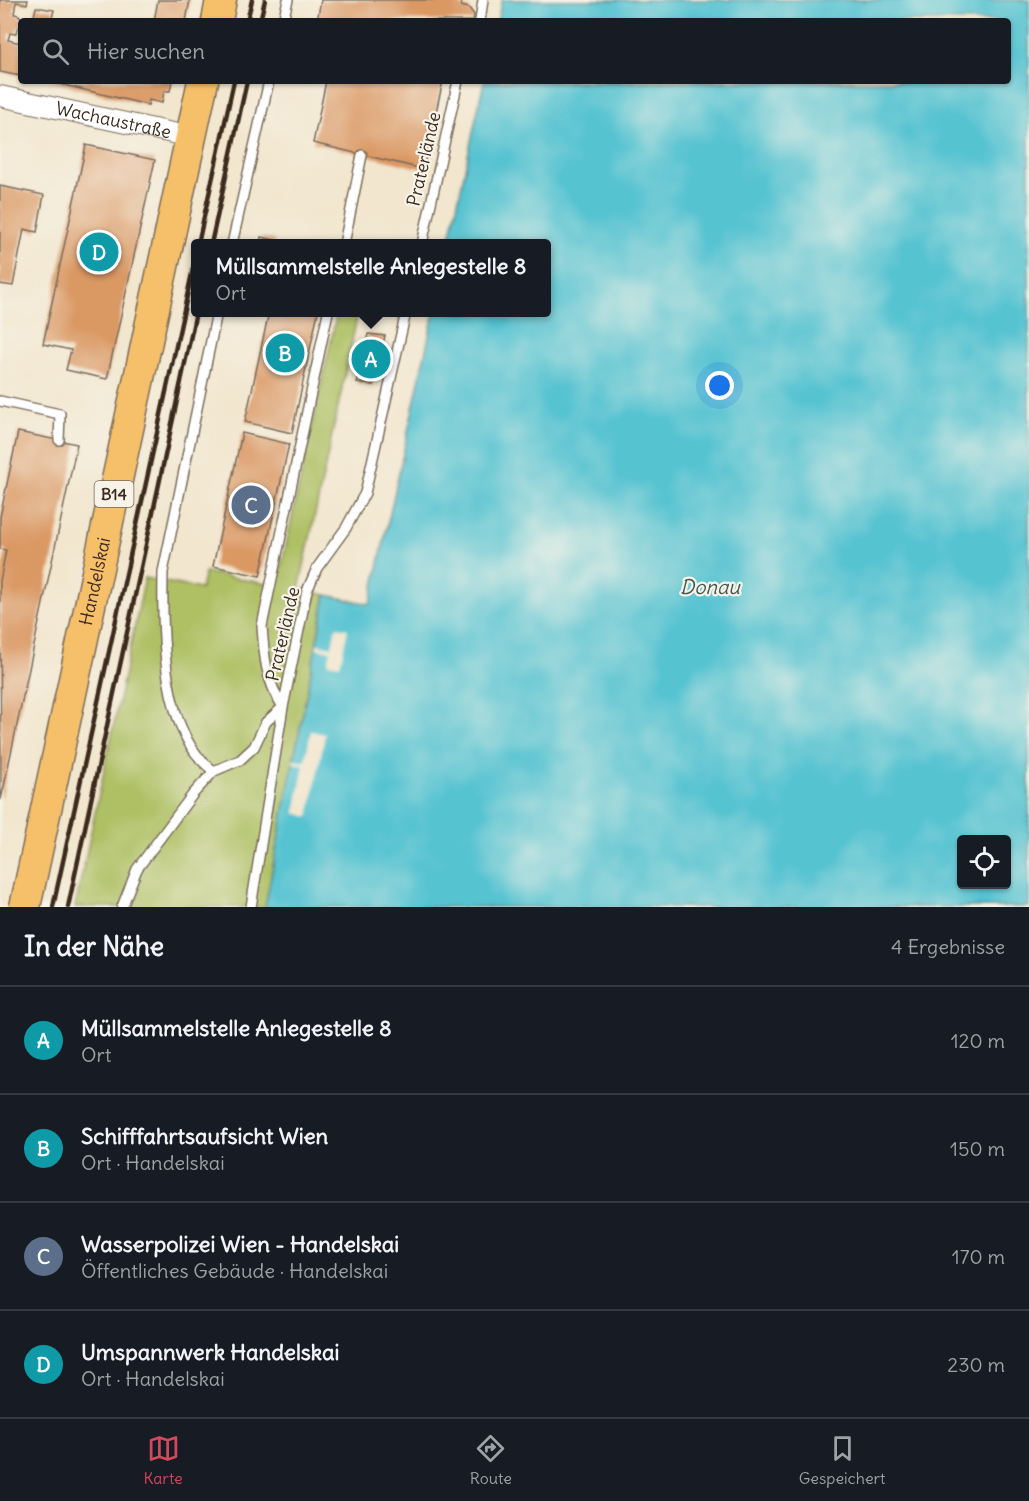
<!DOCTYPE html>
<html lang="de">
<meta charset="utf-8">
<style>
body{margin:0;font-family:Delius,sans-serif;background:#242831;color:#f1f3f6}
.controls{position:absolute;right:18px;bottom:18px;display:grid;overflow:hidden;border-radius:6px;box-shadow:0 2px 4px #0004}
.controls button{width:54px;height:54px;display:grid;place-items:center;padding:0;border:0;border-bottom:2px solid #363941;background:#171b24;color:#f1f3f6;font:30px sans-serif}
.you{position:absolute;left:720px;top:386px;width:21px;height:21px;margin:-15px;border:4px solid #fff;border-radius:50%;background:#1a73e8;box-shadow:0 0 0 9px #1a73e833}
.badge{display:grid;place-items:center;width:39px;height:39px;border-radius:50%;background:#d1495b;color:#fff;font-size:20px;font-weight:700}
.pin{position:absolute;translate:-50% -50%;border:3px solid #fff;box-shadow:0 2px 6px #0006}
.popup{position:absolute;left:191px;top:239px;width:360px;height:78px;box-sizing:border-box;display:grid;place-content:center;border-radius:6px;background:#171b24;filter:drop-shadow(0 2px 4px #0005);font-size:20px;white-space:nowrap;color:#9ea1a6}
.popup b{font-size:22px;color:#f1f3f6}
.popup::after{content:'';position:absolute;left:50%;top:100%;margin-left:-12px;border:12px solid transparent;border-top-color:#171b24}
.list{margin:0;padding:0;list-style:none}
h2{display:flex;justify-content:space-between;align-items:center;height:78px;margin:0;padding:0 24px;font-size:26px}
h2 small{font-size:20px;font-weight:400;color:#9ea1a6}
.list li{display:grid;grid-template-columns:39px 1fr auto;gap:18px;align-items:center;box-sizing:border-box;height:108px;padding:0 24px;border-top:2px solid #363941}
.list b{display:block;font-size:22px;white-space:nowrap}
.list p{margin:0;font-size:20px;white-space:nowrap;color:#9ea1a6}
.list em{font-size:20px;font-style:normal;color:#9ea1a6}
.icon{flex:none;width:33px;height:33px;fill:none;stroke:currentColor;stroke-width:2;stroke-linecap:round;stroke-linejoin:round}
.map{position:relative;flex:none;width:1029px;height:907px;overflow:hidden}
.search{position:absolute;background:#171b24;box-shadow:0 2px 4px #0004;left:18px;right:18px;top:18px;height:66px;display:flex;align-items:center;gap:15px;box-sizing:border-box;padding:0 21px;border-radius:6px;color:#9ea1a6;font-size:22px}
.sheet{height:510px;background:#171b24}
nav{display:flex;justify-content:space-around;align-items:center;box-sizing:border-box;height:84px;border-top:2px solid #363941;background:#171b24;font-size:16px;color:#9ea1a6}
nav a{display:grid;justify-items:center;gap:3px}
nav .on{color:#d1495b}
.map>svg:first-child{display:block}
.green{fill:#aec064;stroke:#747541;stroke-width:1.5}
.water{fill:#57c3d1;stroke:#497678;stroke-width:1.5;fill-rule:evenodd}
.pier{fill:#f2e6ce}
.building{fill:#da9863}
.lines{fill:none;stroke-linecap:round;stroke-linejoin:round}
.lane-casing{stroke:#7b6c5c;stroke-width:12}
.street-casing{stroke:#7b6c5c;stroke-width:22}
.primary-casing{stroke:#7b6c5c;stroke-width:33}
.lane{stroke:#fff;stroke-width:9}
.street{stroke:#fff;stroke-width:20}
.primary{stroke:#f6c06b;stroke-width:30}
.rail{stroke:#3b2a1e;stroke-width:4.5}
.labels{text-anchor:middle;stroke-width:4.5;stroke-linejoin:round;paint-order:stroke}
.shield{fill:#f7f3e8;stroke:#73665b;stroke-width:1.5}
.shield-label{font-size:16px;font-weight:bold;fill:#3b2a1e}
.street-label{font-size:18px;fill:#3b2a1e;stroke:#f7f3e8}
.water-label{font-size:20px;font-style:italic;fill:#435854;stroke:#f7f3e8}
</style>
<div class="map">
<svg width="1029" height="907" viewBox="0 0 1029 907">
<rect width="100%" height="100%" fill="#f7f3e8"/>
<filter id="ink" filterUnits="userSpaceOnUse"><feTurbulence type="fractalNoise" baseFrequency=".0167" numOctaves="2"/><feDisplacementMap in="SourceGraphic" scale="12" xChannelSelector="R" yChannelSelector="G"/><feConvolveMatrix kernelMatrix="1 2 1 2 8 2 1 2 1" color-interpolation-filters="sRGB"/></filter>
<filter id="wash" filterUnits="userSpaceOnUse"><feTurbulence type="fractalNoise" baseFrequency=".008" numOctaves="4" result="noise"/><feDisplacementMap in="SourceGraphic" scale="24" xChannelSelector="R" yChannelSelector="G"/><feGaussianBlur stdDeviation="1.35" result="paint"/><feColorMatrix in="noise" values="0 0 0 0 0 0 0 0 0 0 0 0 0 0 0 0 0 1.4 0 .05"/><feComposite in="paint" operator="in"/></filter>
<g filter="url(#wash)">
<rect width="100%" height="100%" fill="#f2e6ce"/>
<path class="green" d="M337 313H358L299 589 326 595 265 907H75L145 578 201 589 205 572 277 586Z"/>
<path class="water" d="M502 0H1029V907H265L326 595 370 604 434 313 546 312V244L449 243 484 81H1008V21H497ZM962 840H1006V884H962Z"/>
<path class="pier" d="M336 627 348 629 340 665 328 663 331 651 316 648 317 644 332 647Z
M311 731 325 734 309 817 295 813 304 765 293 763V759L305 761Z"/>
<g id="blocks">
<path class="building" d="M0 0H28L27 4 16 2 14 14 19 15 23 21 15 34 10 33 8 40 21 43V76L0 72Z
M158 0H190L186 21H154Z
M321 0H462L461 6 469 8 474 15 473 21H317Z
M36 7 54 10 52 18 60 21H33Z
M47 81H172L170 91H164L162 103 149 100 148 105Z
M326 81H443L423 169 313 143Z
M86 145 155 160 107 379 66 370 71 350 43 344Z
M0 186 44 195 37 232 24 229 13 286 0 284Z
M261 237 275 240 274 244H260Z
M269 312H318L292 433 245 422Z
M368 334 385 336 373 385 357 383Z
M18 432 77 444 1 800 0 581 6 550 0 549V517Z
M242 433 289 444 260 576 213 566Z"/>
</g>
</g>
<g filter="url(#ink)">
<use href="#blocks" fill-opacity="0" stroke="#7b6c5c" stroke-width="1.5"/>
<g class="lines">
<defs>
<path id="lane" d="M283 21 288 0
M480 21 483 0
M232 244 269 81
M344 244 362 155
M422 244 458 81
M0 401 60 414 59 440
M214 771C161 735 162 629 163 572L217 312
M122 907 137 869 193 794 214 771 240 760 254 747 266 722 283 707C266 681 264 657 262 626L328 312
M251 907 283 707 307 591 317 568 346 528 365 493 406 312"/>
<g id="street">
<path id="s1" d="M0 96 191 137"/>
</g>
<g id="primary">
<path d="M217 21 221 0"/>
<path id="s2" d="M25 907 203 81"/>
</g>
</defs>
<use href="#lane" class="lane-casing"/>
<use href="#street" class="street-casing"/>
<use href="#primary" class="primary-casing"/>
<use href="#lane" class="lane"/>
<use href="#street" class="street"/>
<use href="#primary" class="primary"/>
<path class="rail" d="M247 21 252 0
M260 21 265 0
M198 244 234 81
M211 244 247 81
M53 907 196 255
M68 907 196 312"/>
</g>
</g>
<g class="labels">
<rect class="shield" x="94.5" y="481" width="39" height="26" rx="4.5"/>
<g class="shield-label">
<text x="114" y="500">B14</text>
</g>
<g class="street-label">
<text dy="6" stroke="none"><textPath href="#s1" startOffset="116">Wachaustraße</textPath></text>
<text transform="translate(424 159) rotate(-77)" y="6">Praterlände</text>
<text dy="6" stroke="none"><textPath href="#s2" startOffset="333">Handelskai</textPath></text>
<text transform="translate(283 634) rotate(-77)" y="6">Praterlände</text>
</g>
<g class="water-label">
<text x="710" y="594">Donau</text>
</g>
</g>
</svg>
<div class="controls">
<button><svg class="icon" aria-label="locate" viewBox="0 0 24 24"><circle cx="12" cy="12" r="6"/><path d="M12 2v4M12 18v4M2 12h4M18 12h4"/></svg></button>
</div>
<div class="you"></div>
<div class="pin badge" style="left:371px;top:359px;background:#0f9aa8">A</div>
<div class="popup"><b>Müllsammelstelle Anlegestelle 8</b>Ort</div>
<div class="pin badge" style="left:285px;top:353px;background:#0f9aa8">B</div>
<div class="pin badge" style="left:251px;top:505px;background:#5c6f8a">C</div>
<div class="pin badge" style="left:99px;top:252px;background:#0f9aa8">D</div>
<div class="search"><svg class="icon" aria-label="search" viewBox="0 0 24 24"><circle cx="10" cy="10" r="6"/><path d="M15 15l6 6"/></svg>Hier suchen</div>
</div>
<section class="sheet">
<h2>In der Nähe<small>4 Ergebnisse</small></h2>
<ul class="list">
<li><span class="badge" style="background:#0f9aa8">A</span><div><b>Müllsammelstelle Anlegestelle 8</b><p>Ort</p></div><em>120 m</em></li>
<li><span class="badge" style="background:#0f9aa8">B</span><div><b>Schifffahrtsaufsicht Wien</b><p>Ort · Handelskai</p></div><em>150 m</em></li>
<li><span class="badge" style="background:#5c6f8a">C</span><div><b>Wasserpolizei Wien - Handelskai</b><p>Öffentliches Gebäude · Handelskai</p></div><em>170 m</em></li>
<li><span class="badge" style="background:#0f9aa8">D</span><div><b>Umspannwerk Handelskai</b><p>Ort · Handelskai</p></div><em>230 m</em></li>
</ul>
</section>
<nav>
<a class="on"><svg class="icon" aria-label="map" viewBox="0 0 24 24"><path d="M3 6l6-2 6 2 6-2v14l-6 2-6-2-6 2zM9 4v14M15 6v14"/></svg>Karte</a>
<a><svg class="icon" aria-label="directions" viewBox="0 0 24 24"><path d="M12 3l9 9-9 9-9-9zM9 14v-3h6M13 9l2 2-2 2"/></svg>Route</a>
<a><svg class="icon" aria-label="saved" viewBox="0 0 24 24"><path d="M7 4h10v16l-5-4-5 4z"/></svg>Gespeichert</a>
</nav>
